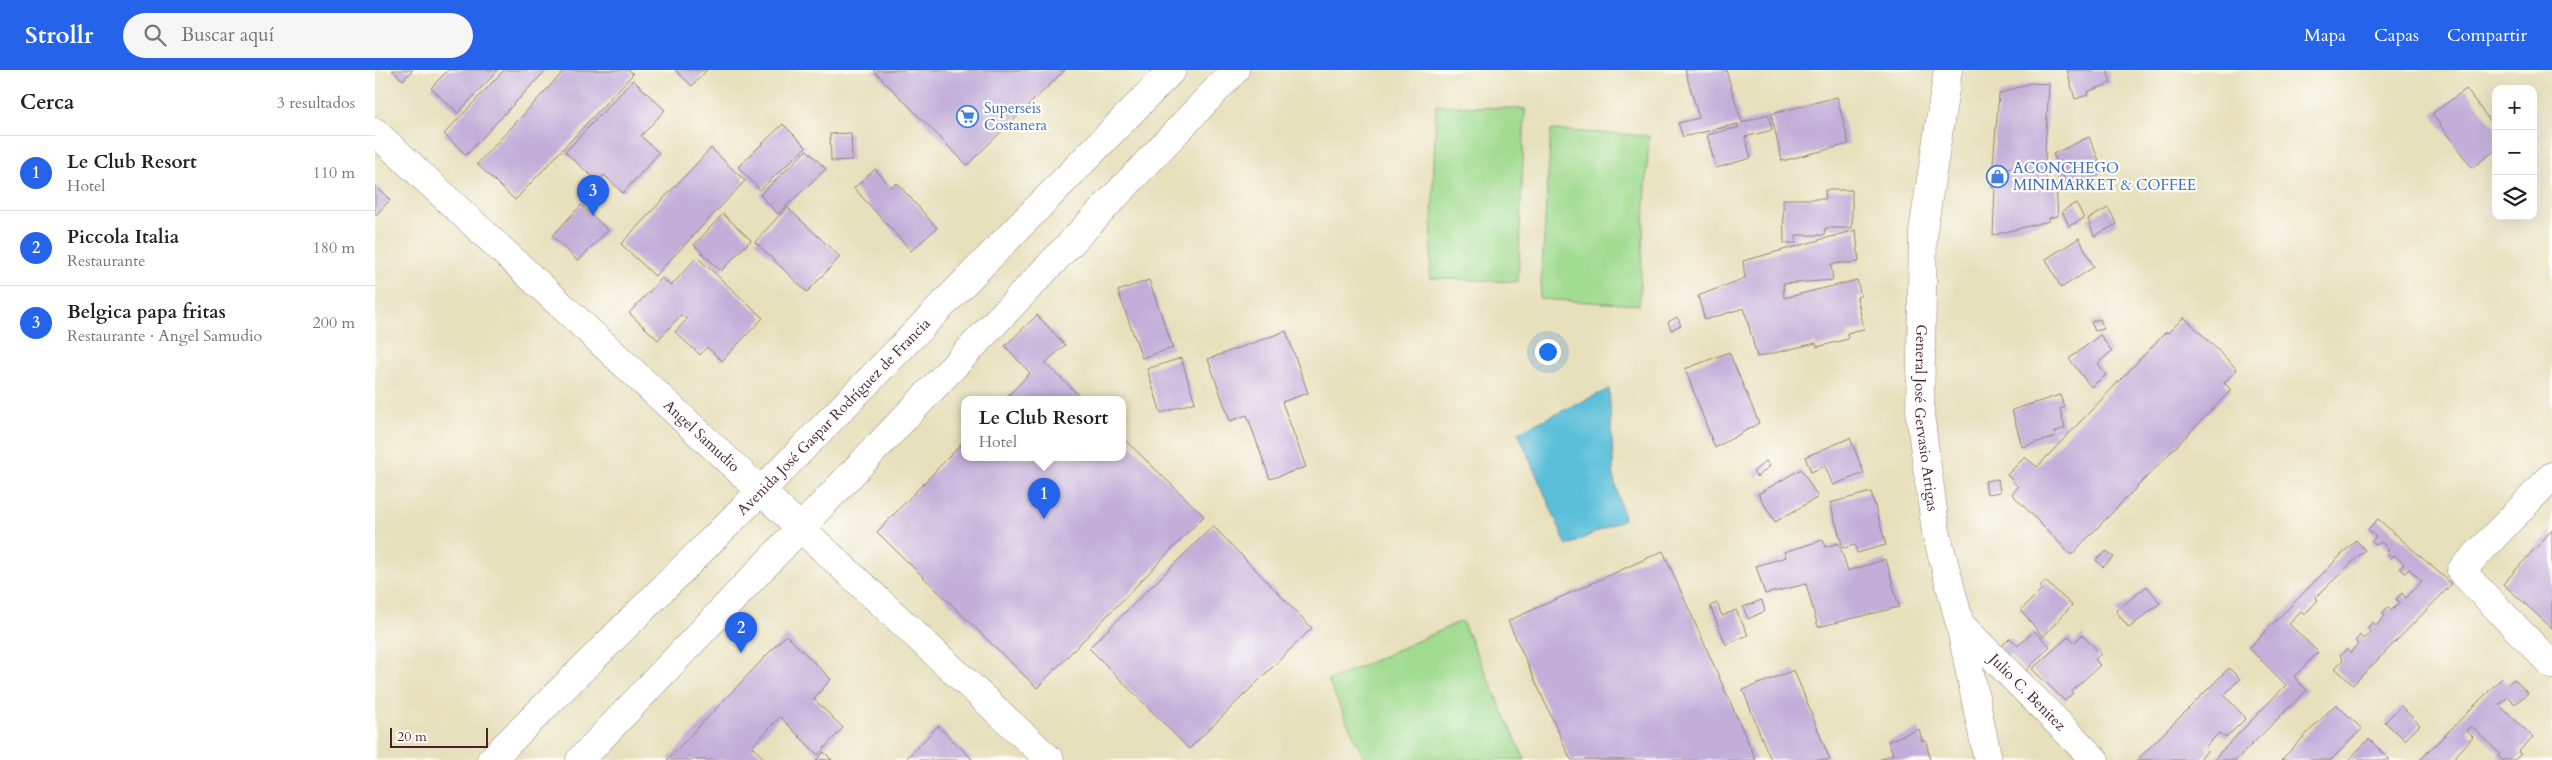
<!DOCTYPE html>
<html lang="es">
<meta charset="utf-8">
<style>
body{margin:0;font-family:Cardo,serif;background:#f6f6f6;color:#202124}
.controls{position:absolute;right:15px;top:15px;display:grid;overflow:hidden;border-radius:10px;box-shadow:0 5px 20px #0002}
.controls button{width:45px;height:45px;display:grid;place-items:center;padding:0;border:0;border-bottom:1px solid #e0e0e0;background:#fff;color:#202124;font:25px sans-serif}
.scale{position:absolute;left:15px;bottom:12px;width:98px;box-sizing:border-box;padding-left:5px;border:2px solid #4a1f2b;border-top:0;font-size:14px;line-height:18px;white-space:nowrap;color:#4a1f2b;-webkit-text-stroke:4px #fdfcf7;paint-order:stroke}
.you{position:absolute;left:1172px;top:281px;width:18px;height:18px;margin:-12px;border:4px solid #fff;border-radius:50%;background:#1a73e8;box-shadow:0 0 0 8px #1a73e833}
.badge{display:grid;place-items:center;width:32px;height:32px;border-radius:50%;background:#2563eb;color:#fff;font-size:16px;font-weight:700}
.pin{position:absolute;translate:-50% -41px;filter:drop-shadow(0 1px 2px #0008)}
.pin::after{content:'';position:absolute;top:26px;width:18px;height:15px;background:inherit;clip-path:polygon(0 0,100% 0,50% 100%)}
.popup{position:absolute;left:586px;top:326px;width:165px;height:65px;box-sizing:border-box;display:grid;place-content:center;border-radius:10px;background:#fff;filter:drop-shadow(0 1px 4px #0005);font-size:16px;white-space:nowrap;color:#757577}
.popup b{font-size:19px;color:#202124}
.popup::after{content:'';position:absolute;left:50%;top:100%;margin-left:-10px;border:10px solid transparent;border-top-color:#fff}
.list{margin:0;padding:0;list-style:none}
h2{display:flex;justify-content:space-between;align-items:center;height:65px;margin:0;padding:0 20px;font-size:21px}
h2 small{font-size:16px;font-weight:400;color:#757577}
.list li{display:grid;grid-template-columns:32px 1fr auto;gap:15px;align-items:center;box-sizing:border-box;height:75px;padding:0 20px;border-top:1px solid #e0e0e0}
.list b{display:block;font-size:19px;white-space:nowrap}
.list p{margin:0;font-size:16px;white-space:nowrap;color:#757577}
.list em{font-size:16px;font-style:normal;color:#757577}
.icon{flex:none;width:28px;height:28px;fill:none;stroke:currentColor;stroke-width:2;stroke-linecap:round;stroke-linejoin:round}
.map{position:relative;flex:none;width:2177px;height:690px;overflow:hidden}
header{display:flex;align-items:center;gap:30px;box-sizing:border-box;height:70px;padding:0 25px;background:#2563eb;color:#fff}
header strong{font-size:24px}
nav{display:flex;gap:28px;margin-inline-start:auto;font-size:18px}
.search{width:350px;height:45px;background:#f6f6f6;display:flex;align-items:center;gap:12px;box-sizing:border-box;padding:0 18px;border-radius:28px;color:#757577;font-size:19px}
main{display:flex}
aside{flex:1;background:#fff}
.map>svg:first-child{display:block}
.green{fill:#a1dc90;stroke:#767e5e}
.water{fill:#5bbfd9;stroke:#526f82}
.building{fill:#c2aed9}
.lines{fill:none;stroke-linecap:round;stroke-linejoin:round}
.street-casing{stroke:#988074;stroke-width:29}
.highway-casing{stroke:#988074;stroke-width:29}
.street{stroke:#fff;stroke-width:28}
.highway{stroke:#fff;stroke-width:28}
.labels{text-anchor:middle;stroke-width:4.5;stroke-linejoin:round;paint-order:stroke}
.shop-label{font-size:15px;fill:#366cbe;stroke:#fdfcf7;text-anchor:start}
.street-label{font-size:15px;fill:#4a1f2b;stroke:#fdfcf7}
</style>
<header>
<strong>Strollr</strong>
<div class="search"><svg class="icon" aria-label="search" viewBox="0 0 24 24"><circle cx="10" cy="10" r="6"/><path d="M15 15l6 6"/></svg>Buscar aquí</div>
<nav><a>Mapa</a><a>Capas</a><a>Compartir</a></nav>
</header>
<main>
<aside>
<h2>Cerca<small>3 resultados</small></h2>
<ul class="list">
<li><span class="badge">1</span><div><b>Le Club Resort</b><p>Hotel</p></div><em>110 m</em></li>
<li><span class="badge">2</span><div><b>Piccola Italia</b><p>Restaurante</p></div><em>180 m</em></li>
<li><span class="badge">3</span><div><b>Belgica papa fritas</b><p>Restaurante · Angel Samudio</p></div><em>200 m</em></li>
</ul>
</aside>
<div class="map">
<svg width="2177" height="690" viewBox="0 0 2177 690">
<rect width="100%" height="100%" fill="#fdfcf7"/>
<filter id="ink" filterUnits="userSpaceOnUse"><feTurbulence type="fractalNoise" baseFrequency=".02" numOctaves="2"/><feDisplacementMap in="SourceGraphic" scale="10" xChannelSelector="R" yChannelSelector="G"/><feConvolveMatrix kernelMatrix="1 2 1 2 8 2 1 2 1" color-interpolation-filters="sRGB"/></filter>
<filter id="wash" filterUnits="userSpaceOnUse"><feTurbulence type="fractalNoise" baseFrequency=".0096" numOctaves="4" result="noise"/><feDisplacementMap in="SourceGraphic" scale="20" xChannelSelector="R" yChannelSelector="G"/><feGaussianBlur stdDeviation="1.12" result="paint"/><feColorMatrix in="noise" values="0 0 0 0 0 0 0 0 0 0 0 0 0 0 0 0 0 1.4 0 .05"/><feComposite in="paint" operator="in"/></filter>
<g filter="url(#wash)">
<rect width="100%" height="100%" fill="#e7e0bc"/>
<path class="green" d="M1061 35 1150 39 1143 212 1055 208Z
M1176 60 1274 66 1264 235 1165 229Z
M1087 551 1150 690H990L953 611Z"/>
<path class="water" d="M1234 319 1239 409 1249 449 1192 476 1143 362Z"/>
<g id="blocks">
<path class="building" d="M17 0H38L28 10Z
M73 0H123L83 43 56 18Z
M129 0H171L91 85 69 64Z
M190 0H254L258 4 140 130 102 94Z
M300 0H332L317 16Z
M498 0H690L592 95Z
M1310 0H1351L1367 53 1393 44 1397 60 1370 67 1376 88 1341 98 1332 65 1364 57 1363 54 1308 67 1303 53 1324 48Z
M1692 0H1732L1736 13 1712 22 1713 25 1700 29Z
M258 10 290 40 266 66 284 83 248 123 229 105 223 112 190 82Z
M1655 13 1674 14 1670 81 1672 118 1681 116 1683 146 1674 148V151L1618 165 1620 117 1617 118V106L1643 94 1617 105 1624 24Z
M2091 19 2121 59V80L2097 98 2057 44Z
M1462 27 1474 74 1407 91 1396 44Z
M408 54 431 77 385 120 363 97Z
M476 63 477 90 456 91 455 64Z
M1714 67 1729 102 1694 119 1678 84Z
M336 78 370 111 280 206 246 174Z
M432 80 451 99 403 144 385 125Z
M500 99 516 117 522 113 562 158 536 181 479 118Z
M0 115 15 130 0 146Z
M1450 120H1477V158H1450L1449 165H1421V173H1409L1408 129H1451Z
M1701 133 1709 148 1694 156 1687 141Z
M206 135 233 160 203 191 177 166Z
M412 137 465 187 432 222 380 172Z
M1733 138 1742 154 1719 166 1713 149Z
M348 144 376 170 346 201 319 175Z
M1481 160 1484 192 1456 194 1458 210 1408 214 1409 228 1482 210 1486 226 1482 227 1489 259 1472 263 1473 269 1442 277 1441 273 1382 287 1369 238 1330 250 1323 226 1370 208 1368 191Z
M1704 168 1719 197 1686 218 1671 189Z
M322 187 388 248 347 291 332 277 325 285 300 262 312 249 306 245 283 270 254 243 287 208 296 216Z
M774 210 798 278 767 288 743 221Z
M662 245 690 275 670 293 709 330H629L655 303 630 276Z
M1302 247 1306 255 1296 260 1293 252Z
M1809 247 1862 299 1849 313 1856 320 1696 485 1637 424 1643 417 1632 405 1650 387 1662 397 1791 262 1793 263Z
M1725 249 1729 259 1720 261 1716 252Z
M911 261 933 323 907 332 931 397 895 409 872 345 855 351 833 289Z
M1725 265 1737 281 1723 293 1731 305 1716 317 1694 289Z
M1354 282 1384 353 1340 378 1310 299Z
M806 288 820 332 786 343 772 299Z
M1685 325 1689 337 1685 339 1690 358 1679 362 1680 367 1647 377 1637 340Z
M748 368 829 446 662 618 502 462 590 370V388H748Z
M1475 368 1489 403 1458 415 1450 396 1436 402 1430 387Z
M1391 391 1395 396 1382 407 1378 402Z
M1426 399 1443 427 1400 452 1383 424Z
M1623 409 1625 422 1612 424 1610 411Z
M1496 422 1511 475 1482 483 1480 475 1468 478 1455 433Z
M2003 449 2077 514 1978 615 1960 598 1968 590 1965 585 1972 579 1975 583 1983 574 1980 571 1985 565 1988 569 1996 562 1992 558 1998 552 2001 556 2010 546 2007 543 2013 537 2016 541 2025 532 2021 529 2027 523 2031 528 2047 511 2034 499 2030 503 2025 498 2029 494 2019 485 2016 488 2011 483 2014 480 2006 472 2001 475 1996 471 2001 467 1993 459Z
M838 456 937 558 814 679 714 578Z
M2177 460V558L2128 514Z
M1448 470 1450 477 1464 473 1473 501 1511 489 1524 537 1443 557 1431 514 1390 524 1381 496 1411 487 1409 482Z
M1981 470 1990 480 1940 528 1943 530 1929 545 1926 542 1914 554 1943 582 1919 607 1932 620 1861 690H1843L1840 688 1911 615 1874 578Z
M1288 481 1381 690H1196L1133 551Z
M1732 481 1739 487 1728 497 1721 490Z
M1670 511 1697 535 1668 567 1646 540 1667 519 1665 517Z
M1772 516 1785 533 1754 558 1741 541Z
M1387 530 1390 541 1373 549 1368 537Z
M1342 533 1347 546 1361 540 1373 565 1351 575 1335 536Z
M1659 561 1675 576 1651 601 1635 585 1631 588 1623 580 1635 568 1643 576Z
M411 565 456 609 439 629 468 658 443 685 405 647 377 677 391 690H292Z
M1707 565 1726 584 1720 589 1725 595 1697 621 1698 623 1690 631 1657 599 1694 566 1699 573Z
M1854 598 1865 609 1849 625 1871 648 1851 668 1844 663 1830 677 1833 680 1824 690H1762Z
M1419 600 1455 690H1396L1385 664 1368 620Z
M2127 608 2133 614 2139 609 2153 623 2140 634 2133 627 2124 635 2158 667 2143 682 2146 684 2140 690H2127L2123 686 2125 684 2096 656 2091 660 2098 667 2077 690H2045Z
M1961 634 1987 659 1956 690H1906Z
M2026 636 2045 655 2030 670 2010 652Z
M563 656 598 690H530Z
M1544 659 1547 671H1551L1555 690H1504L1518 684 1513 671Z
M1994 669 2015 690H1974L1984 679Z
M449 682 457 690H441Z"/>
</g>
</g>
<g filter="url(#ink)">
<use href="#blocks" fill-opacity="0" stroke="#988074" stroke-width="1"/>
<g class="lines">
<defs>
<g id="street">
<path id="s1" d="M1573 0 1548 161 1545 345 1561 462 1585 554 1613 690"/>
<path id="s2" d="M0 62 675 690"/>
<path d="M2177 406 2086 501 2177 595"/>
<path id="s3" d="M1585 554 1720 690"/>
</g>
<g id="highway">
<path id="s4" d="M116 690 386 421 797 0"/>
<path d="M205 690 860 0"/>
</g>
</defs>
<use href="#street" class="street-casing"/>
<use href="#highway" class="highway-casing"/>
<use href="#street" class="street"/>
<use href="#highway" class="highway"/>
</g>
</g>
<defs>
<symbol id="supermarket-ring" viewBox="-11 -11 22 22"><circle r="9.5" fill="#fdfcf7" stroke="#3f7fe0" stroke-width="1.5"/><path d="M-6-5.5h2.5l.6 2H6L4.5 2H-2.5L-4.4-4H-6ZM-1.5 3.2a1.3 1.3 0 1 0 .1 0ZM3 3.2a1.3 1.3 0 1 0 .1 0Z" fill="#3f7fe0"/></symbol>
<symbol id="shop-ring" viewBox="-11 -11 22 22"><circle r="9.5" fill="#fdfcf7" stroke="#3f7fe0" stroke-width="1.5"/><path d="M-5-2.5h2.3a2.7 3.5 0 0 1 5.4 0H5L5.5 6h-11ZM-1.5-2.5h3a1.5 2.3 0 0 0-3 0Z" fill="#3f7fe0"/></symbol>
</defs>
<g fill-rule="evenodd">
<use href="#supermarket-ring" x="580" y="34" width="25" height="25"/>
<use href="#shop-ring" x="1610" y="94" width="25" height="25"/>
</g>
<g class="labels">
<g class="shop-label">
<text x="609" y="43">Superseis<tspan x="609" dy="17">Costanera</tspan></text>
<text x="1638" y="103">ACONCHEGO<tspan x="1638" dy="17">MINIMARKET &amp; COFFEE</tspan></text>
</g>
<g class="street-label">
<text dy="5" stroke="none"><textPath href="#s4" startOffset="485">Avenida José Gaspar Rodríguez de Francia</textPath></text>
<text dy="5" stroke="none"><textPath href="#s1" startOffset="350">General José Gervasio Artigas</textPath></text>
<text dy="5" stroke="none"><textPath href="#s2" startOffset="446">Angel Samudio</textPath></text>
<text dy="5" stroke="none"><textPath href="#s3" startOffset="96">Julio C. Benitez</textPath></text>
</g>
</g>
</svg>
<div class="controls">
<button>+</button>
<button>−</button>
<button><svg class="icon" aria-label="layers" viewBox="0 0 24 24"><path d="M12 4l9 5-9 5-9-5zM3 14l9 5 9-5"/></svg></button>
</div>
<div class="scale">20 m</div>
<div class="you"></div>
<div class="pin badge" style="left:669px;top:449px">1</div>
<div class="popup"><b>Le Club Resort</b>Hotel</div>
<div class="pin badge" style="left:366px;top:583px">2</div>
<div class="pin badge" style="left:218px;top:146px">3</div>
</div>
</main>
